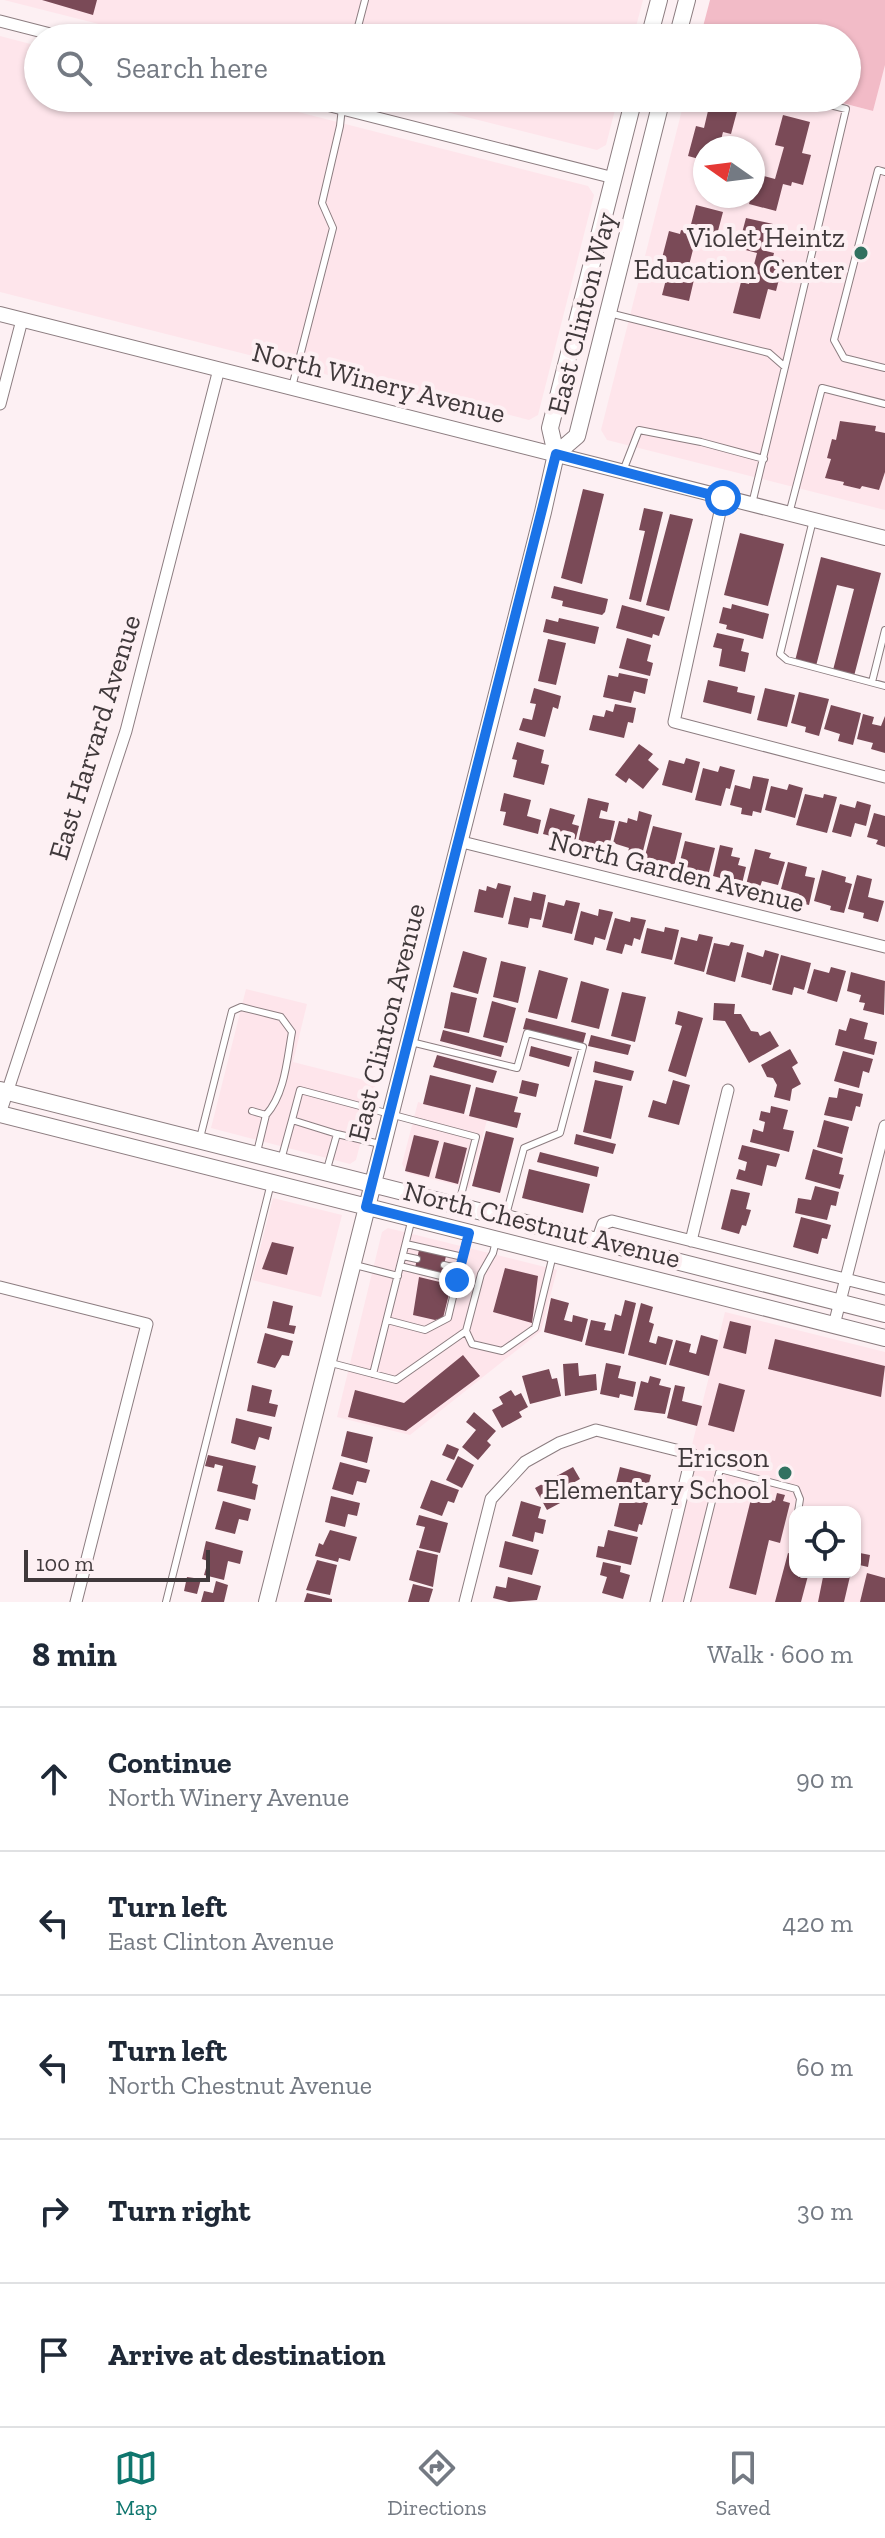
<!DOCTYPE html>
<meta charset="utf-8">
<style>
body{margin:0;font-family:"Zilla Slab",serif;background:#f6f6f7;color:#1f2937}
.controls{position:absolute;right:24px;bottom:24px;display:grid;overflow:hidden;border-radius:16px;box-shadow:0 2px 6px #0004}
.controls button{width:72px;height:72px;display:grid;place-items:center;padding:0;border:0;border-bottom:2px solid #e0e1e3;background:#fff;color:#1f2937;font:40px sans-serif}
.compass{position:absolute;left:693px;top:136px;width:72px;height:72px;border-radius:50%;background:#fff;box-shadow:0 2px 6px #0004;rotate:284deg}
.scale{position:absolute;left:24px;bottom:20px;width:186px;box-sizing:border-box;padding-left:8px;border:4px solid #40393b;border-top:0;font-size:22px;line-height:28px;white-space:nowrap;color:#40393b;-webkit-text-stroke:6px #fdf0f3;paint-order:stroke}
.stop{position:absolute;width:24px;height:24px;margin:-18px;border:6px solid #1a73e8;border-radius:50%;background:#fff}
.stop.end{background:#1a73e8;border-color:#fff;box-shadow:0 2px 8px #0008}
.list{margin:0;padding:0;list-style:none}
h2{display:flex;justify-content:space-between;align-items:center;height:104px;margin:0;padding:0 32px;font-size:34px}
h2 small{font-size:26px;font-weight:400;color:#747a83}
.list li{display:grid;grid-template-columns:52px 1fr auto;gap:24px;align-items:center;box-sizing:border-box;height:144px;padding:0 32px;border-top:2px solid #e0e1e3}
.list b{display:block;font-size:30px;white-space:nowrap}
.list p{margin:0;font-size:26px;white-space:nowrap;color:#747a83}
.list em{font-size:26px;font-style:normal;color:#747a83}
.icon{flex:none;width:44px;height:44px;fill:none;stroke:currentColor;stroke-width:2;stroke-linecap:round;stroke-linejoin:round}
.map{position:relative;flex:none;width:885px;height:1602px;overflow:hidden}
.search{position:absolute;background:#fff;box-shadow:0 2px 6px #0004;left:24px;right:24px;top:24px;height:88px;display:flex;align-items:center;gap:20px;box-sizing:border-box;padding:0 28px;border-radius:44px;color:#747a83;font-size:30px}
.sheet{height:824px;background:#fff}
nav{display:flex;justify-content:space-around;align-items:center;box-sizing:border-box;height:112px;border-top:2px solid #e0e1e3;background:#fff;font-size:22px;color:#747a83}
nav a{display:grid;justify-items:center;gap:4px}
nav .on{color:#0f766e}
.map>svg:first-child{display:block}
.built{fill:#fee5eb;fill-rule:evenodd}
.green{fill:#f2bbc7}
.building{fill:#7a4a57}
.lines{fill:none;stroke-linecap:round;stroke-linejoin:round}
.service-casing{stroke:#8c7d80;stroke-width:8}
.minor-casing{stroke:#8c7d80;stroke-width:13}
.tertiary-casing{stroke:#8c7d80;stroke-width:16}
.secondary-casing{stroke:#8c7d80;stroke-width:18}
.service{stroke:#fff;stroke-width:6}
.minor{stroke:#fff;stroke-width:11}
.tertiary{stroke:#fff;stroke-width:14}
.secondary{stroke:#fff;stroke-width:16}
.route{stroke:#1a73e8;stroke-width:10}
.poi-dot{fill:#317160;stroke:#fdf0f3;stroke-width:3}
.labels{text-anchor:middle;stroke-width:8;stroke-linejoin:round;paint-order:stroke}
.poi-label{font-size:28px;fill:#40393b;stroke:#fdf0f3;text-anchor:end}
.street-label{font-size:28px;fill:#40393b;stroke:#fdf0f3}
</style>
<div class="map">
<svg width="885" height="1602" viewBox="0 0 885 1602">
<rect width="100%" height="100%" fill="#fdf0f3"/>
<path class="built" d="M4 0H643L633 38H154Z
M0 36 38 46V98H243L588 186 594 195 538 415 529 420 432 395 403 394 0 292Z
M885 64V510L607 440 601 430 685 98H823L873 111ZM705 148H753V196H705Z
M391 98H618L606 145 597 150Z
M246 989 307 1004 293 1062 376 1083 356 1160 350 1164 211 1128Z
M418 1102 487 1120 469 1188 407 1173 402 1164Z
M273 1198 342 1215 321 1297 252 1280Z
M388 1228 557 1270 541 1331 410 1435 337 1417 382 1232Z
M725 1312 885 1352V1602H653ZM795 1512H855V1572H795Z"/>
<path class="green" d="M710 0H885V65L873 111 823 98H847V38H700Z"/>
<path class="building" d="M42 0H97L93 15Z
M711 98 739 104 731 134 723 132 719 148H705V165L698 163 699 159 688 156 696 126 704 128Z
M783 115 810 122 802 153 811 155 803 185 792 182 791 186 783 184 776 211 749 204 757 174 775 179 784 147 775 145Z
M696 205 723 212 715 242 696 238 688 269 696 271 689 301 662 295 670 264 661 262 669 231 680 234 681 230 689 232Z
M746 218 773 224 766 251 774 253 773 257 784 260 776 291 768 289 760 319 733 313 741 282 749 284 757 253 738 248Z
M840 421 876 426 875 431 885 433V472L879 490 862 486 860 489 843 485 844 482 825 478 831 459 827 458 832 439 836 440Z
M583 489 604 494 582 584 561 578Z
M644 508 663 512 641 602 629 599 645 531 639 530Z
M670 514 693 519 669 611 646 605Z
M740 533 784 544 768 606 724 595Z
M821 557 881 573 854 676 833 670 854 589 837 585 816 666 795 661Z
M554 586 608 599 605 612 602 615 562 606 563 601 551 598Z
M732 604 769 614 763 639 726 629 727 625 719 623 723 607 731 609Z
M622 605 665 617 659 636 653 634 652 638 616 628Z
M559 618 599 627 595 644 543 632 546 619 558 622Z
M717 633 744 639 741 651 749 653 745 672 719 666 722 649 713 647Z
M627 638 651 645 647 661 653 663 650 676 619 668Z
M548 639 566 643 556 685 538 681Z
M619 673 648 679 645 694 634 691 631 703 603 697 608 675 618 677Z
M708 680 738 687 737 692 755 696 751 714 703 702Z
M534 688 561 696 558 709 553 707 545 737 519 730 523 718 532 720 536 704 530 703Z
M765 688 795 695 787 727 757 720Z
M799 692 829 699 819 736 805 732 806 727 791 723Z
M615 704 636 708 633 723 628 722 624 738 589 730 593 715 604 717 606 710 613 712Z
M831 705 861 713 853 745 838 741 840 734 824 729Z
M863 714 874 717 872 724 881 726 885 716V753L871 749 873 743 857 739Z
M517 742 544 750 541 763 549 765 544 785 513 777 517 760 512 759Z
M639 744 653 754 648 760 659 769 643 789 629 778 626 783 615 775Z
M686 758 700 762 692 793 662 785 669 760 684 764Z
M720 766 735 770 730 789 726 788 721 806 695 800 703 768 718 772Z
M753 776 769 779 761 813 753 811 752 816 741 814 742 808 730 805 735 785 750 789Z
M789 784 803 788 795 818 765 810 771 786 787 790Z
M504 793 531 800 527 816 541 820 538 834 503 825 506 812 500 811Z
M805 794 823 798 824 794 837 797 827 833 796 825Z
M588 798 609 803 607 812 601 810 599 818 615 821 609 847 594 844 592 851 577 847Z
M857 801 871 805 866 826 855 823 851 837 832 832 840 804 855 808Z
M550 808 575 815 572 824 579 826 575 842 543 834Z
M639 811 652 815 640 863 626 859 629 848 613 843 619 821 627 823 628 818 637 821Z
M874 813 885 816V847L876 844 878 840 867 837Z
M653 826 682 833 673 871 643 863Z
M685 841 715 848 707 880 693 876 694 869 679 865Z
M720 845 733 848 731 856 740 858 738 865 746 867 741 888 727 885 728 880 713 876Z
M755 849 771 853 769 858 785 862 778 885 762 881 758 893 745 889Z
M788 862 807 867 805 876 815 878 809 905 797 902 799 894 781 889Z
M822 870 846 877 845 882 852 884 844 913 830 910 831 906 814 901Z
M857 875 872 879 868 897 884 901 878 922 863 918 864 913 848 909Z
M498 883 511 886 503 918 474 912 479 889 486 891 487 886 496 889Z
M533 892 546 895 541 920 530 918 528 928 508 924 514 897 531 901Z
M566 900 580 903 572 934 542 927 548 902 564 906Z
M599 909 613 912 605 940 595 937 593 945 574 940 581 911 598 916Z
M631 917 646 920 640 940 634 938 632 946 625 944 622 954 606 950 615 918 630 922Z
M665 927 679 930 672 960 641 953 647 928 664 932Z
M699 934 713 937 704 972 674 964 681 937 697 941Z
M731 942 744 945 735 982 706 974 714 943 729 946Z
M765 950 779 954 771 985 741 977 747 952 763 957Z
M463 951 487 958 478 994 453 987Z
M781 955 811 963 804 990 794 987 792 995 772 990Z
M501 961 526 967 518 1003 493 997Z
M831 967 846 971 837 1002 807 993 814 969 829 973Z
M539 970 568 978 557 1019 528 1012Z
M851 972 885 981 884 1015 863 1010 865 1003 859 1002 861 995 847 991Z
M581 981 609 989 599 1029 571 1022Z
M451 992 477 998 469 1033 444 1028Z
M622 992 646 997 635 1042 611 1036Z
M492 1001 516 1008 507 1043 483 1037Z
M714 1003 735 1004 734 1014H741L751 1031 758 1032 760 1036 770 1031 779 1046 749 1063 725 1021 713 1020Z
M678 1011 703 1018 686 1077 668 1071 682 1026 675 1024Z
M526 1018 586 1033 583 1044 523 1029Z
M850 1018 868 1023 864 1039 877 1042 874 1055 835 1045 839 1029 846 1031Z
M443 1030 504 1046 501 1057 440 1041Z
M591 1035 631 1045 628 1055 588 1046Z
M531 1046 572 1057 569 1067 529 1056Z
M790 1049 798 1063 792 1067 801 1084 792 1089 790 1101 774 1097 777 1085 773 1078 767 1077 761 1065Z
M843 1051 873 1059 869 1073 863 1071 859 1088 834 1081Z
M437 1055 497 1071 493 1083 433 1067Z
M595 1061 634 1071 631 1081 593 1072Z
M430 1075 471 1085 464 1114 423 1104Z
M522 1080 539 1084 536 1097 519 1093Z
M595 1080 623 1086 611 1139 583 1132Z
M673 1080 690 1085 679 1125 648 1117 653 1100 666 1104Z
M476 1087 518 1097 514 1112 521 1113 517 1128 469 1116Z
M839 1088 863 1094 860 1107 856 1106 852 1121 824 1115 829 1097 837 1098Z
M771 1106 788 1110 783 1129 794 1131 789 1152 750 1142 753 1129 763 1132 765 1122 759 1120 761 1111 770 1113Z
M824 1120 849 1127 842 1154 817 1147Z
M486 1131 514 1138 500 1193 472 1186Z
M576 1134 616 1144 613 1154 574 1144Z
M414 1135 439 1141 429 1177 405 1171Z
M444 1142 467 1148 458 1184 435 1178Z
M742 1145 780 1154 776 1167 767 1165 762 1186 736 1179 739 1169 745 1171 747 1162 738 1159Z
M813 1149 843 1158 839 1174 844 1175 840 1189 805 1179Z
M540 1152 599 1167 597 1177 537 1162Z
M529 1169 590 1184 583 1213 522 1198Z
M815 1186 839 1192 836 1206 831 1205 827 1220 795 1213 798 1198 811 1200Z
M731 1189 750 1193 746 1209 751 1210 746 1226 742 1225 739 1234 721 1229Z
M801 1217 831 1225 827 1239 822 1238 818 1254 793 1247Z
M272 1242 294 1247 287 1275 262 1269Z
M419 1250 446 1256 442 1274 415 1268Z
M505 1268 538 1276 532 1323 493 1312Z
M419 1277 444 1283 450 1290 443 1318 435 1320 413 1315Z
M551 1298 569 1303 564 1320 572 1322 573 1315 588 1319 582 1342 544 1332Z
M625 1300 636 1303 624 1354 585 1345 591 1320 606 1323 604 1330 611 1331 615 1314 621 1316Z
M273 1301 293 1306 289 1325 296 1326 294 1334 267 1328Z
M641 1303 653 1307 649 1322 654 1324 649 1342 656 1344 658 1336 673 1340 666 1365 628 1355Z
M730 1321 751 1326 746 1354 723 1348Z
M265 1333 293 1341 289 1356 282 1355 275 1368 257 1363Z
M701 1335 718 1340 709 1376 669 1365 676 1340 691 1344 689 1352 696 1354Z
M775 1339 885 1366 881 1397 768 1369Z
M463 1355 480 1376 406 1431 348 1417 355 1390 404 1403Z
M578 1363 579 1376 596 1374 597 1390 565 1396 563 1364Z
M606 1363 621 1366 618 1378 636 1382 633 1397 620 1394 619 1398 600 1394Z
M549 1369 552 1379 557 1378 561 1396 530 1404 522 1376Z
M650 1376 661 1379 659 1385 671 1388 665 1414 634 1410 641 1381 648 1383Z
M719 1383 745 1390 734 1432 708 1425Z
M252 1385 272 1390 269 1403 278 1405 275 1417 247 1411Z
M675 1385 685 1387 682 1401 702 1406 697 1426 667 1418Z
M511 1390 515 1396 521 1393 528 1407 519 1412 522 1417 502 1428 492 1410 503 1404 499 1397Z
M474 1412 496 1431 487 1441 491 1445 478 1460 462 1447 476 1430 466 1422Z
M236 1418 272 1427 269 1440 259 1437 255 1450 231 1443Z
M347 1431 373 1437 367 1463 341 1456Z
M447 1444 459 1449 454 1460 442 1455Z
M208 1455 256 1466 252 1483 258 1485 255 1500 217 1491 223 1466 215 1464 214 1468 205 1466Z
M458 1456 474 1465 462 1488 446 1480Z
M340 1462 370 1470 366 1483 357 1481 353 1495 332 1489Z
M573 1467 580 1479 557 1492 562 1502 547 1510 535 1488Z
M620 1467 651 1475 645 1499 614 1491Z
M431 1480 459 1490 454 1503 448 1501 442 1516 420 1508Z
M777 1493 785 1495 783 1501 790 1503 780 1543 769 1540 756 1595 729 1588 752 1495 775 1501Z
M331 1496 360 1503 357 1516 348 1514 345 1527 325 1522Z
M621 1496 648 1503 642 1525 639 1524 637 1532 614 1526Z
M223 1501 251 1509 248 1521 239 1519 235 1534 215 1529Z
M521 1501 541 1507 538 1518 546 1520 543 1534 535 1532 533 1542 512 1536Z
M419 1515 448 1523 440 1553 419 1548 425 1527 416 1525Z
M330 1530 357 1537 350 1561 339 1558 338 1562 315 1556 319 1543 323 1545Z
M608 1530 638 1537 631 1565 596 1557 598 1546 604 1547Z
M206 1541 243 1551 240 1564 228 1561 224 1580 204 1575 208 1561 202 1559Z
M505 1541 539 1550 532 1575 499 1567Z
M417 1550 438 1555 433 1587 409 1580Z
M855 1552 870 1555 868 1567 855 1564Z
M788 1553 795 1555V1572H809L801 1602H775Z
M317 1560 337 1565 330 1595 306 1590Z
M603 1562 621 1566 620 1572 630 1575 623 1599 602 1593 607 1577 600 1575Z
M824 1572H851L844 1602H818Z
M867 1573 885 1578V1602H860Z
M187 1577 201 1579 197 1594 184 1591Z
M508 1577 541 1586 537 1600 509 1602 493 1598 496 1586 506 1588Z
M216 1581 228 1585 224 1602H201L204 1591 213 1593Z
M413 1584 433 1589 429 1602H408Z
M307 1593 332 1599V1602H304Z"/>
<g class="lines">
<defs>
<path id="service" d="M355 38 365 0
M885 172 878 170 834 340 844 358 885 368
M609 313 769 353 785 367 752 504
M785 367 846 109 802 98
M292 387 333 228 322 203 340 126 343 98
M623 471 639 430 701 442 764 459
M789 514 822 388 885 404
M813 520 780 654 787 660 885 686
M872 682 885 630
M411 1042 517 1068 527 1033 583 1047 560 1133 524 1148 506 1215
M252 1111 266 1115 257 1152
M292 1120 300 1090 476 1137 459 1203
M200 1138 232 1011 241 1007 281 1017 292 1032C287 1059 285 1094 266 1115
M281 1160 292 1120 337 1134
M327 1169 337 1134 380 1144
M406 1244 463 1257
M403 1256 417 1259
M355 1265 398 1276
M444 1265 460 1269
M400 1266 457 1280
M387 1320 425 1330 448 1318 468 1234
M466 1331 472 1344 502 1351 535 1328 553 1255
M331 1363 396 1380 466 1331 481 1274 493 1253 496 1241
M373 1374 412 1218
M692 1454 706 1457 720 1469 796 1489 800 1499 798 1512
M166 1602 271 1183
M687 1602 720 1469"/>
<path id="minor" d="M0 21 66 38
M299 98 614 178
M0 404 22 320
M723 498 674 722 885 777
M458 841 885 947
M0 1114 126 731 219 369
M597 1241 603 1224 612 1221 885 1289
M691 1241 728 1090
M0 1287 147 1324 76 1602
M834 1325 885 1126
M465 1602 491 1499 525 1462 559 1443 596 1430 692 1454 656 1602"/>
<path id="tertiary" d="M0 314 885 538"/>
<path id="secondary" d="M649 38 659 0
M677 38 687 0
M556 454 577 436 662 98
M0 1090 885 1314
M0 1114 885 1338
M267 1602 543 512 556 454 550 428 634 98"/>
</defs>
<use href="#service" class="service-casing"/>
<use href="#minor" class="minor-casing"/>
<use href="#tertiary" class="tertiary-casing"/>
<use href="#secondary" class="secondary-casing"/>
<use href="#service" class="service"/>
<use href="#minor" class="minor"/>
<use href="#tertiary" class="tertiary"/>
<use href="#secondary" class="secondary"/>
</g>
<g class="lines">
<path class="route" d="M457 1280 469 1233 366 1207 556 454 723 498"/>
</g>
<g class="poi-dot">
<circle cx="861" cy="253" r="8"/>
<circle cx="785" cy="1473" r="8"/>
</g>
<g class="labels">
<g class="poi-label">
<text x="845" y="247">Violet Heintz<tspan x="845" dy="32">Education Center</tspan></text>
<text x="769" y="1467">Ericson<tspan x="769" dy="32">Elementary School</tspan></text>
</g>
<g class="street-label">
<text transform="translate(581 313) rotate(-76)" y="10">East Clinton Way</text>
<text transform="translate(379 382) rotate(14)" y="10">North Winery Avenue</text>
<text transform="translate(94 737) rotate(-73)" y="10">East Harvard Avenue</text>
<text transform="translate(677 871) rotate(14)" y="10">North Garden Avenue</text>
<text transform="translate(386 1022) rotate(-76)" y="10">East Clinton Avenue</text>
<text transform="translate(542 1224) rotate(14)" y="10">North Chestnut Avenue</text>
</g>
</g>
</svg>
<div class="controls">
<button><svg class="icon" aria-label="locate" viewBox="0 0 24 24"><circle cx="12" cy="12" r="6"/><path d="M12 2v4M12 18v4M2 12h4M18 12h4"/></svg></button>
</div>
<svg class="compass" viewBox="-18 -18 36 36"><path d="M0-13l5 13h-10z" fill="#e53935"/><path d="M0 13l5-13h-10z" fill="#747a83"/></svg>
<div class="scale">100 m</div>
<div class="stop" style="left:723px;top:498px"></div>
<div class="stop end" style="left:457px;top:1280px"></div>
<div class="search"><svg class="icon" aria-label="search" viewBox="0 0 24 24"><circle cx="10" cy="10" r="6"/><path d="M15 15l6 6"/></svg>Search here</div>
</div>
<section class="sheet">
<h2>8 min<small>Walk · 600 m</small></h2>
<ul class="list">
<li><svg class="icon" aria-label="ahead" viewBox="0 0 24 24"><path d="M12 20V5M6 11l6-6 6 6"/></svg><div><b>Continue</b><p>North Winery Avenue</p></div><em>90 m</em></li>
<li><svg class="icon" aria-label="left" viewBox="0 0 24 24"><path d="M17 20v-9H6M10 6l-5 5 5 5"/></svg><div><b>Turn left</b><p>East Clinton Avenue</p></div><em>420 m</em></li>
<li><svg class="icon" aria-label="left" viewBox="0 0 24 24"><path d="M17 20v-9H6M10 6l-5 5 5 5"/></svg><div><b>Turn left</b><p>North Chestnut Avenue</p></div><em>60 m</em></li>
<li><svg class="icon" aria-label="right" viewBox="0 0 24 24"><path d="M7 20v-9h11M14 6l5 5-5 5"/></svg><div><b>Turn right</b></div><em>30 m</em></li>
<li><svg class="icon" aria-label="arrive" viewBox="0 0 24 24"><path d="M6 21V4h12l-3 4 3 4H6"/></svg><div><b>Arrive at destination</b></div></li>
</ul>
</section>
<nav>
<a class="on"><svg class="icon" aria-label="map" viewBox="0 0 24 24"><path d="M3 6l6-2 6 2 6-2v14l-6 2-6-2-6 2zM9 4v14M15 6v14"/></svg>Map</a>
<a><svg class="icon" aria-label="directions" viewBox="0 0 24 24"><path d="M12 3l9 9-9 9-9-9zM9 14v-3h6M13 9l2 2-2 2"/></svg>Directions</a>
<a><svg class="icon" aria-label="saved" viewBox="0 0 24 24"><path d="M7 4h10v16l-5-4-5 4z"/></svg>Saved</a>
</nav>
